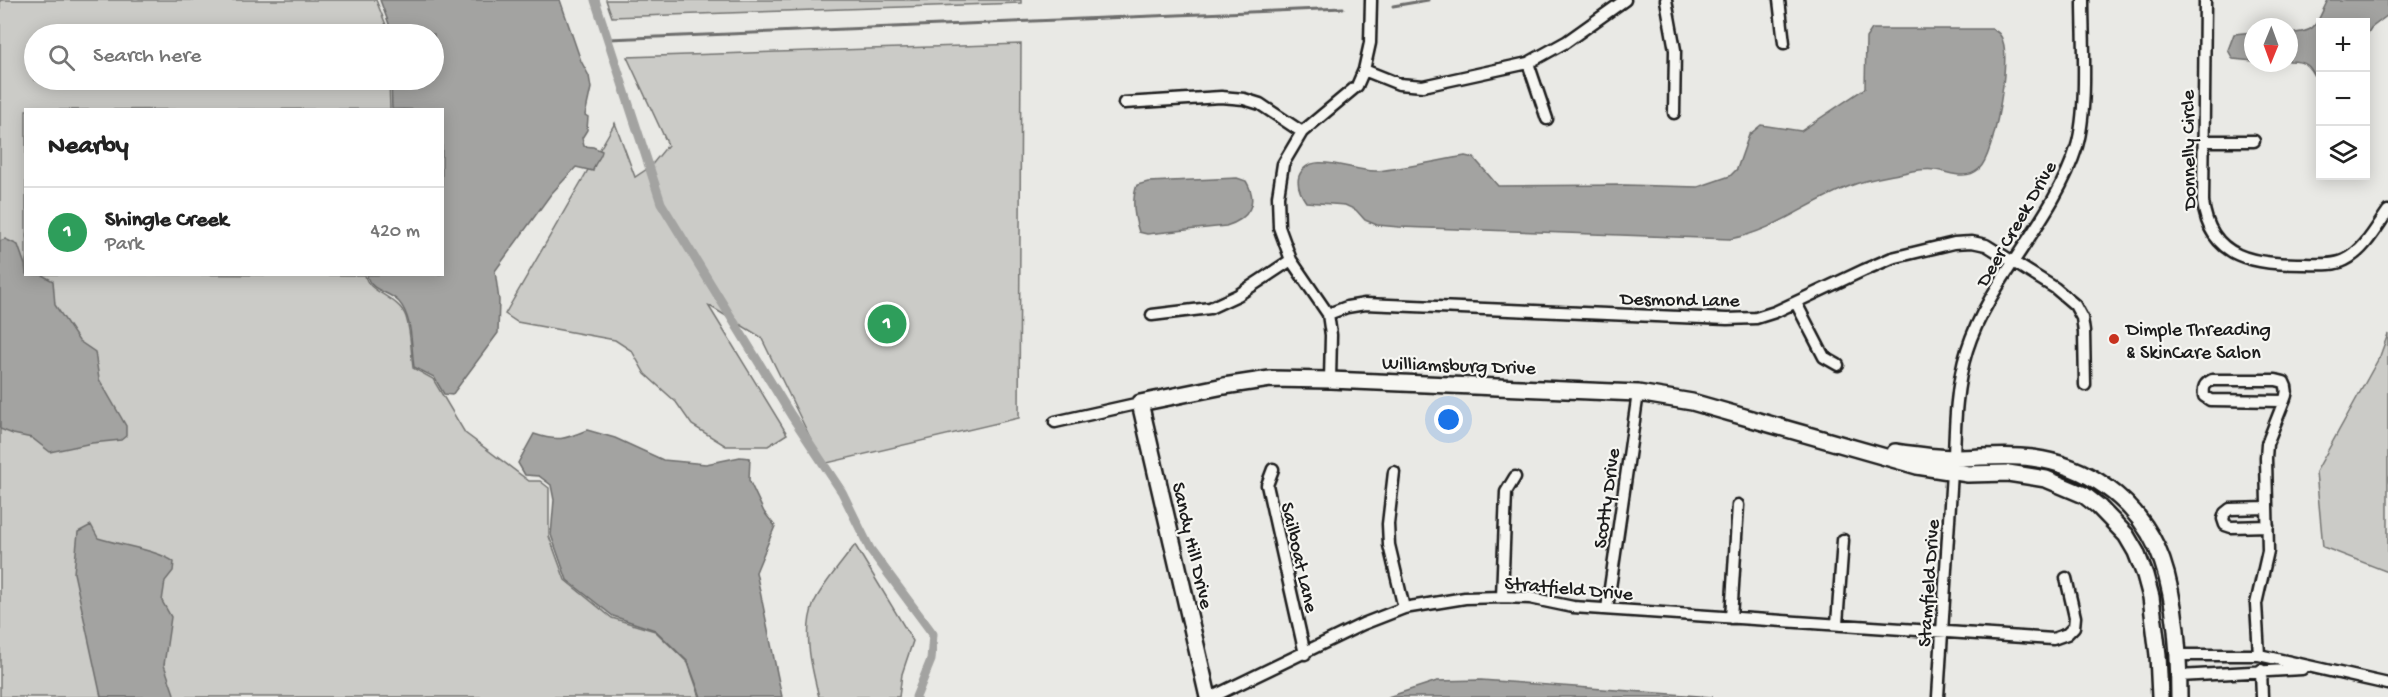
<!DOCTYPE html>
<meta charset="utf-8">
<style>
body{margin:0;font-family:"Gochi Hand",sans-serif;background:#f2f2f2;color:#222}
.controls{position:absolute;right:18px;top:18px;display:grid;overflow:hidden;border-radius:0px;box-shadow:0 3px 15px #0003}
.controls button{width:54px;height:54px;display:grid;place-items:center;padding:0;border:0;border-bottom:2px solid #e0e0e0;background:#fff;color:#222;font:30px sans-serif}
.compass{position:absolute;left:2244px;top:18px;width:54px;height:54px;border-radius:50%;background:#fff;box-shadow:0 3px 15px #0003;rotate:181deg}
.you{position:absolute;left:1449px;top:420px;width:21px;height:21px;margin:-15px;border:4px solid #fff;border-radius:50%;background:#1a73e8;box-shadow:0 0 0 9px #1a73e833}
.badge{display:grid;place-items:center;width:39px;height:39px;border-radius:50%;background:#c8321e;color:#fff;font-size:20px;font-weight:700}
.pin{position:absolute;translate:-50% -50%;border:3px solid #fff;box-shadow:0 2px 6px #0006}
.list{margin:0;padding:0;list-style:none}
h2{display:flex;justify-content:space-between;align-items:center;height:78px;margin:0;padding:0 24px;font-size:26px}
h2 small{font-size:20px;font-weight:400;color:#767676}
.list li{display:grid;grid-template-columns:39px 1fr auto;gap:18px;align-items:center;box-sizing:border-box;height:90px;padding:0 24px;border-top:2px solid #e0e0e0}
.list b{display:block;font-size:22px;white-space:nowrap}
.list p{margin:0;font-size:20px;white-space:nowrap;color:#767676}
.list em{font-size:20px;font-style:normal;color:#767676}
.icon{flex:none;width:33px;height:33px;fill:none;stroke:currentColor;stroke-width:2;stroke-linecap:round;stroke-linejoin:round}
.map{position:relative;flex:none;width:2388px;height:697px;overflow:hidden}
.search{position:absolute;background:#fff;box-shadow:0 3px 15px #0003;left:24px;top:24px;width:420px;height:66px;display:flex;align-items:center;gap:15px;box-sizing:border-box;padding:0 21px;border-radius:33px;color:#767676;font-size:22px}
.panel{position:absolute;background:#fff;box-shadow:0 3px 15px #0003;left:24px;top:108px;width:420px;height:168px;border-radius:0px}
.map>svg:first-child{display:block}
.green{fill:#cbcbc7;stroke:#747472;stroke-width:1.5}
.water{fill:#a3a3a1;stroke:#6d6d6c;stroke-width:1.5}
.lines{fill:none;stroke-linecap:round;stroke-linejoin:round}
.stream{stroke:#6d6d6c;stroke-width:3}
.canal{stroke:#a3a3a1;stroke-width:9}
.street-casing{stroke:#1c1c1c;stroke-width:15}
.secondary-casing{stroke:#1c1c1c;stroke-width:20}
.street{stroke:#f6f6f2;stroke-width:10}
.secondary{stroke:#f6f6f2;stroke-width:15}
.poi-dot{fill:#c8321e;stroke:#f6f6f2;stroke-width:2}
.labels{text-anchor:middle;stroke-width:4.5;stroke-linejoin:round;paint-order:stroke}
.street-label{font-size:20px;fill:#1c1c1c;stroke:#f6f6f2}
.poi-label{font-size:20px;fill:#1c1c1c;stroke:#f6f6f2;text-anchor:start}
</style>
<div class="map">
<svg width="2388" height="697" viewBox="0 0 2388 697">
<rect width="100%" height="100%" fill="#e9e9e5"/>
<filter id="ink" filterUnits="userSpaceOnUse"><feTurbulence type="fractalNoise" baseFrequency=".0167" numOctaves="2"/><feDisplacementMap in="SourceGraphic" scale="12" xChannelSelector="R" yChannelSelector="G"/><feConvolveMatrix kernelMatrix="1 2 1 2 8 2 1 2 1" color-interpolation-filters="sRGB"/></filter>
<g filter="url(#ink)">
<path class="green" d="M0 0H376L386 25 387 34H34V80H389L390 109 26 110V274L365 275C367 293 399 296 406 317 411 332 411 352 413 368L433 379 465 433 529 481H540L549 488V536L565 580 612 618 655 631 688 663 700 697H0Z
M606 0H1021V3L612 17Z
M1021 44 1019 418 823 464 761 337 708 305 787 434 768 446H726L692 425 676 402 645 374 632 351 615 340 517 322 505 314 615 123 635 177 650 167 668 145 627 57Z
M2388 334V572L2323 547 2316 472 2380 356Z
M855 545 913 641 902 674 899 697H819C812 669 802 632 814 603 820 588 844 560 855 545Z"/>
<path class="water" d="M380 0H560L581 61 589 76 591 88 585 115 588 117 587 130 582 138 584 146 593 147 602 151C601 159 594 162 593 171L576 167 551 194 495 271 499 300 498 333 452 395 444 394 434 377 414 367C411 346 413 318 399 302 389 291 369 291 367 275L442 274V110L392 109 391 80H434V34H389V24Z
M2328 0H2388V15L2371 28 2366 36V22H2320V86C2311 69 2311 61 2289 61V33C2318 33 2316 23 2328 0Z
M1872 29H1992C1998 32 2001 34 2003 42 2010 62 1995 155 1979 169 1965 181 1950 172 1935 170 1928 169 1919 170 1912 171 1892 176 1869 178 1850 186 1808 202 1775 231 1730 239L1399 227 1377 225 1365 220 1356 210 1345 205 1306 202C1301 195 1296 186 1299 176 1310 148 1354 173 1377 171 1406 168 1436 161 1465 156L1474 158 1498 186 1625 185 1698 187 1730 176 1737 169 1749 135 1761 125 1801 131 1865 88 1866 38Z
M2253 32V61L2233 59 2228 50 2234 34Z
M1237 178 1246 181C1259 203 1249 219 1226 226L1147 234 1139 232C1134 217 1131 201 1137 185L1148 182Z
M5 239 18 245 25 265 26 274 42 275 53 281 55 305 79 341 95 352 99 379 126 426V436L121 440 92 443 50 452 32 438 13 434 0 429V241Z
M587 430 615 438 663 460 706 464 740 457 750 458 749 480 764 512 775 526 756 572 782 697H701L688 662 655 630 613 616 567 580 551 535 554 500 551 485 539 476 525 475 518 463 534 434C558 442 565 439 587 430Z
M91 525 98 538C119 545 158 550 174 562L173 571 165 581 162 601 171 617 164 665 174 694 173 697H101L74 573 78 532Z
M1481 680 1713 697H1388L1437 681Z"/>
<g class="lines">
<path class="stream" d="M1393 6 1428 0
M609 39 1343 8"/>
<path class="canal" d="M595 0 661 203 791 415 842 492 870 549 933 634 931 660 916 697"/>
<defs>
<path id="street" d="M1666 0 1675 50 1674 113
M1779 0 1784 43
M2205 0 2203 202C2210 260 2256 264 2304 264 2317 264 2333 266 2345 260 2364 251 2376 228 2388 211
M1528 63 1547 119
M1364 70 1399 84 1423 86 1528 63 1566 42 1625 0
M1124 103 1221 97 1244 99 1260 104 1302 132
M2204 141H2254
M1796 303 1824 357 1838 365
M1328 314 1347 307 1365 304 1727 319 1756 318 1775 312 1864 270 1892 258 1954 243 1972 242 1986 245 2055 288 2075 305 2082 318 2084 332 2085 385
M1152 315 1210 308 1238 295 1291 260
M1330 380 1331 335 1328 314 1291 260 1279 227 1278 196 1283 164 1302 132 1357 86 1364 70 1370 43 1371 0
M1055 422 1140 403
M1954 458C1955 422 1956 385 1967 350 1990 278 2054 220 2077 146 2088 107 2083 42 2083 0
M1273 469 1267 485 1305 654
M1394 472 1388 524 1389 545 1404 608
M2267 508 2230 509 2225 513 2223 519 2225 525 2231 527 2268 526
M1502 597 1506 492 1515 477
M1607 609 1638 393
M1731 618 1738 505
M1837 624 1843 540
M2178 655H2259L2388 684
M2259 655 2256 604 2268 551 2266 458 2267 444 2284 401C2287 394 2288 389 2284 382L2276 380H2212C2204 384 2203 387 2204 396L2210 400 2284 401
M2261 670 2262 697
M2179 676 2302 669
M1212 697 1363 624 1404 608 1465 598 1502 597 1530 598 1573 607 2053 639 2067 634 2074 627 2075 617 2066 578
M1938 697 1952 472"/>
<path id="secondary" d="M1895 452C1915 455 1935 458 1955 458 1981 458 2006 454 2032 458 2086 465 2134 498 2157 548 2176 590 2179 651 2179 697
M1208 697 1140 403 1224 386 1270 379 1330 380 1638 393 1692 402 1917 466 1968 474 2008 473 2046 479 2084 495 2098 506 2126 535 2136 552 2145 575 2151 597 2158 655 2160 697"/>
</defs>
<use href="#street" class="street-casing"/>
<use href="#secondary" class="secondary-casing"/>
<use href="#street" class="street"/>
<use href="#secondary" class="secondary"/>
</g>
</g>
<circle class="poi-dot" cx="2114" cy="339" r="6"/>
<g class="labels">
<g class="street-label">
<text transform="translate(2187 150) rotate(-91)" y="7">Donnelly Circle</text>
<text transform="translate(2015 223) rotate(-60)" y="7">Deer Creek Drive</text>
<text transform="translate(1680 298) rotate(1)" y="7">Desmond Lane</text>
<text transform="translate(1459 364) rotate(2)" y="7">Williamsburg Drive</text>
<text transform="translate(1605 498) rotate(-82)" y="7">Scotty Drive</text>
<text transform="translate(1194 545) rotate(77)" y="7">Sandy Hill Drive</text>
<text transform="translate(1301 557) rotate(77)" y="7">Sailboat Lane</text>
<text transform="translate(1927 583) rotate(-86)" y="7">Stamfield Drive</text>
<text transform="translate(1569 587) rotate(5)" y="7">Stratfield Drive</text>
</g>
<g class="poi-label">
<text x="2126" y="335">Dimple Threading<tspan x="2126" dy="23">&amp; SkinCare Salon</tspan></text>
</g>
</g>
</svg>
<div class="controls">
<button>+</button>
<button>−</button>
<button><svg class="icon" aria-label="layers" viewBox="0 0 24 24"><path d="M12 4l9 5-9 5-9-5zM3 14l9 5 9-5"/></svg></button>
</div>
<svg class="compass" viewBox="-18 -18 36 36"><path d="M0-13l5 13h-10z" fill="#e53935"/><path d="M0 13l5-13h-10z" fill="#767676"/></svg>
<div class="you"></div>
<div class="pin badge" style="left:887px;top:324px;background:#2e9e5b">1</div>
<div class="search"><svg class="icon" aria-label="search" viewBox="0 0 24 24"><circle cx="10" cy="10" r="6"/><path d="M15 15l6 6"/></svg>Search here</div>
<section class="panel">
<h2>Nearby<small></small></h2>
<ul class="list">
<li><span class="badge" style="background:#2e9e5b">1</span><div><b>Shingle Creek</b><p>Park</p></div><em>420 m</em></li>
</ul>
</section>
</div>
